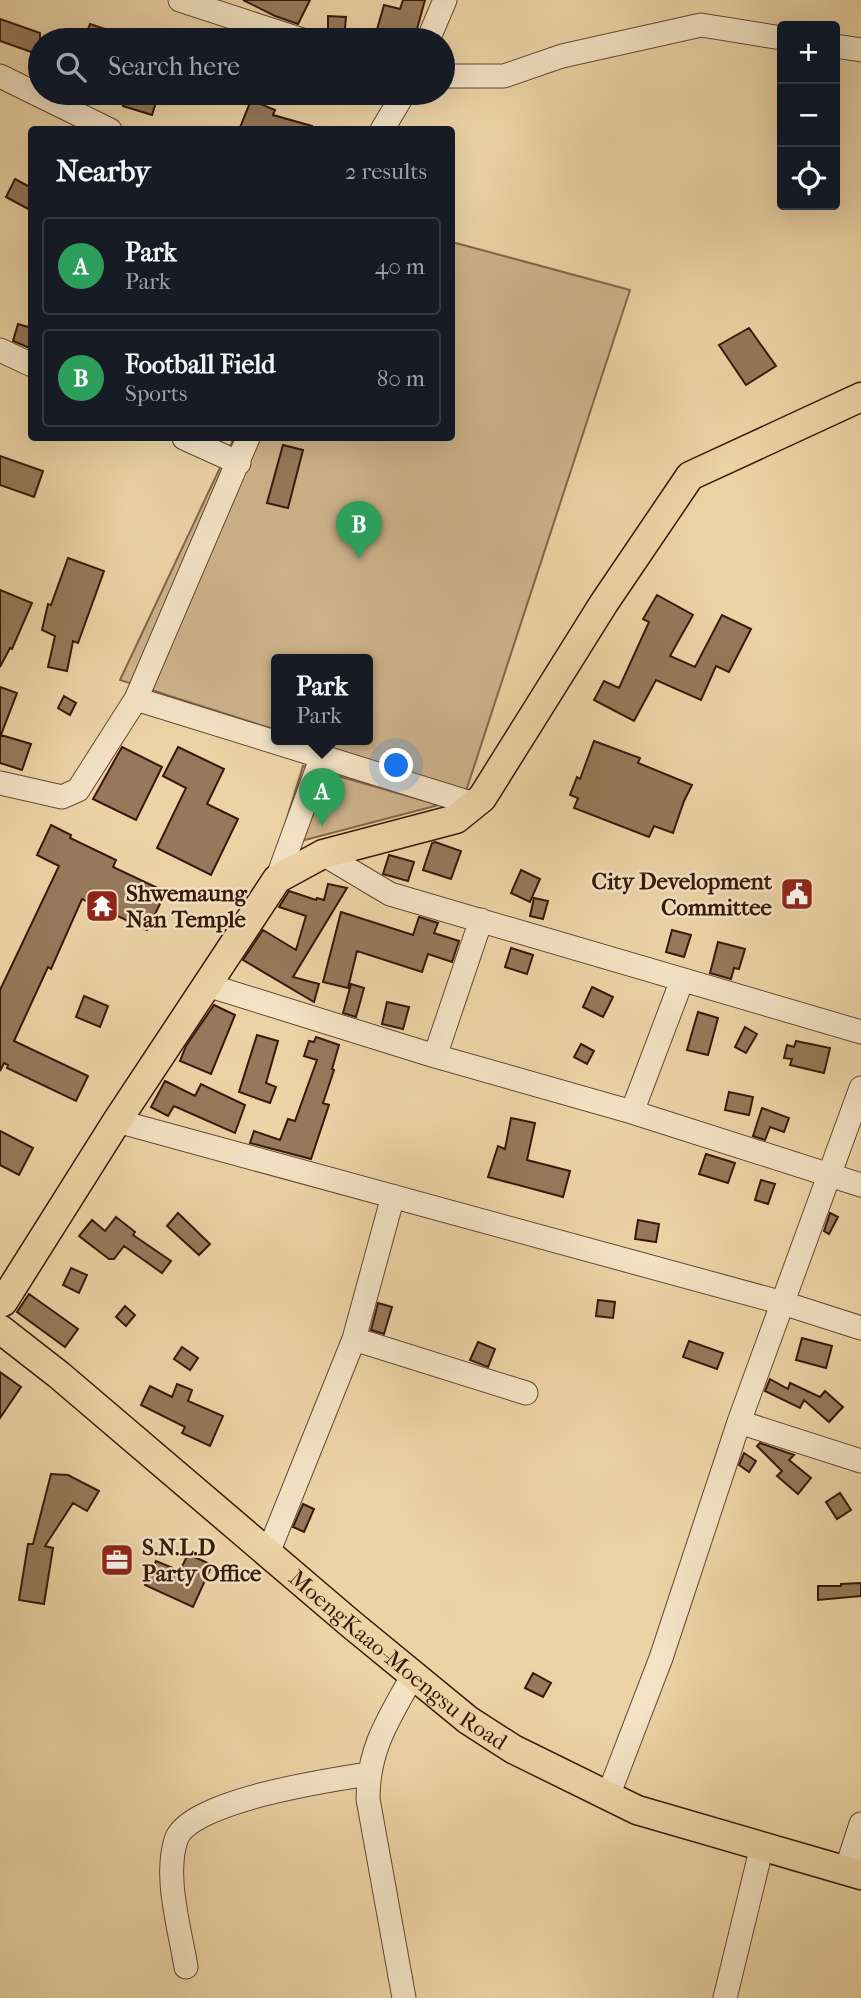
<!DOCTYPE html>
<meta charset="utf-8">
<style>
body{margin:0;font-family:"IM FELL French Canon",serif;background:#20242c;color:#f1f3f6}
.controls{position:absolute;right:21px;top:21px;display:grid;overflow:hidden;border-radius:7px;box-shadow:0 7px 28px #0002}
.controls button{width:63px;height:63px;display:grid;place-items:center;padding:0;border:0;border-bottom:2px solid #363941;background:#171b24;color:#f1f3f6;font:35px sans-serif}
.you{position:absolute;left:397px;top:766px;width:24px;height:24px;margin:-18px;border:5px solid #fff;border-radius:50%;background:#1a73e8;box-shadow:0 0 0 10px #1a73e833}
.badge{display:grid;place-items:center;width:46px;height:46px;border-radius:50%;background:#8c9099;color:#fff;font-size:23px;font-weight:700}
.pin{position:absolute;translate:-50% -58px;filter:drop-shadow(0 2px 4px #0008)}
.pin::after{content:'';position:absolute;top:37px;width:24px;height:21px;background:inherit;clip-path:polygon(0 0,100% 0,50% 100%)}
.popup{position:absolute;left:271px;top:654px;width:102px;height:91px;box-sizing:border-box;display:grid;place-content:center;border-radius:7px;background:#171b24;filter:drop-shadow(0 2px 5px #0005);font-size:23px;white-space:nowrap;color:#9ea1a6}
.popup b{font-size:26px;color:#f1f3f6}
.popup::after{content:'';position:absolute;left:50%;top:100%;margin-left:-14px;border:14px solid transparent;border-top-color:#171b24}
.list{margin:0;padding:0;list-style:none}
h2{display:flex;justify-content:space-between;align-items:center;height:91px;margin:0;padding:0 28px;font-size:30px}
h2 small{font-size:23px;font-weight:400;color:#9ea1a6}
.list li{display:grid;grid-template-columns:46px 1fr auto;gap:21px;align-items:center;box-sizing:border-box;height:98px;margin:0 14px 14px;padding:0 14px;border:2px solid #363941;border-radius:7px}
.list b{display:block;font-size:26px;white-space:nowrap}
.list p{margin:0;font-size:23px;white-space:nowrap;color:#9ea1a6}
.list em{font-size:23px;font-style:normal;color:#9ea1a6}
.icon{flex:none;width:38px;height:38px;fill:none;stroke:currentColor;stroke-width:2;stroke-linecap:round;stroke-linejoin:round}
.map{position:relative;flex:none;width:861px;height:1998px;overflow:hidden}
.search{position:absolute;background:#171b24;box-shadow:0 7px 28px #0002;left:28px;top:28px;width:427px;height:77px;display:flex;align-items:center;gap:18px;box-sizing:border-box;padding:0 24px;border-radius:38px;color:#9ea1a6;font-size:26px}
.panel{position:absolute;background:#171b24;box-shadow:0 7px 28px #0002;left:28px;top:126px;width:427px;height:315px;border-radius:7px}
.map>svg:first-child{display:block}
.green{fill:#ceb38b;stroke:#84664a;stroke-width:2}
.building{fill:#96795b;stroke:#39180a;stroke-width:2}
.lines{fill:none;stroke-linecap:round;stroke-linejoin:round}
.minor-casing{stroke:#664731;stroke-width:25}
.major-casing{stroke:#39180a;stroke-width:31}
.minor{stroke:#f3e2c4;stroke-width:23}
.major{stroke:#ecd3a5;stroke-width:28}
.labels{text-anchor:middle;stroke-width:5;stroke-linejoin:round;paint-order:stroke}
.poi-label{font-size:23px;font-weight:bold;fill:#39180a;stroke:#f3e2c4;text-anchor:start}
.street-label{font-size:23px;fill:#39180a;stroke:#f3e2c4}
</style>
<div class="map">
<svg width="861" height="1998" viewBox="0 0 861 1998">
<rect width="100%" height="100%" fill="#ecd3a5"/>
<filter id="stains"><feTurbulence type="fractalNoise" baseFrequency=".00286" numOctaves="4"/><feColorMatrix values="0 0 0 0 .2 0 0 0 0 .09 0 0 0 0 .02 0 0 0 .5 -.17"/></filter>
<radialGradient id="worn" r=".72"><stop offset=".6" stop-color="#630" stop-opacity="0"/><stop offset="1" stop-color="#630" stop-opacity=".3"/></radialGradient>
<path class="green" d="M452 242 630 290 466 791 307 740H368V660H276V730L120 680 234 438H452Z
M303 766 439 805 278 847Z"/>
<path class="building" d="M243 0H310L298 24 275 16Z
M403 0H425L414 40H401L376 33 384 5 400 9Z
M328 16 346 17 344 39H328Z
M0 19 40 33V55L0 41Z
M90 24 132 38V40H84Z
M127 93H159L152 115 123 106Z
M251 100 275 110 273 115 312 126 311 130H239Z
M15 179 32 188V211L6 197Z
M18 324 32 328V349L13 341Z
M749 328 776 366 746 385 719 345Z
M283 445 303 450 288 508 267 503Z
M0 456 43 471 34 497 0 485Z
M68 558 104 571 78 643 73 641 67 671 48 667 55 636 42 630 48 604 51 605Z
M0 590 32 603 12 649 10 648 0 667Z
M657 595 693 615 670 656 695 667 722 615 751 629 729 672 716 666 701 700 656 680 634 721 594 700 604 681 619 688 649 622 643 619Z
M0 687 17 693 1 735 31 744 22 770 0 763Z
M64 696 76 703 70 715 58 708Z
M594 741 640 758 638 763 692 785 684 801 673 833 654 826 649 837 574 808 578 798 570 795 577 777 580 779Z
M122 747 162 767 136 820 93 799Z
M178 747 224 769 207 804 238 819 211 875 157 848 186 788 163 776Z
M51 825 71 835 70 838 116 860 113 867 166 892 147 930 82 899 51 969 48 967 14 1041 88 1076 76 1101 7 1068 8 1065 4 1063 0 1071V990L59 866 37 855Z
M435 842 461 851 451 879 423 870 432 843Z
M389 855 414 862 408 881 383 874Z
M521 870 540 879 530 902 511 893Z
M328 884 347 888 293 977 319 984 314 1002 243 960 263 930 296 950 306 916 279 907 289 891 316 900 317 898 324 900Z
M534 898 548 901 543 919 530 916Z
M341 912 413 935 419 917 438 923 434 933 459 941 452 962 428 954 422 972 357 951 348 988 323 982Z
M672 930 691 935 684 957 666 952Z
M718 942 745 949 739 969 734 968 731 979 710 973Z
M511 948 533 955 527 974 505 967Z
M351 984 364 988 356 1017 343 1013Z
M592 987 613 997 603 1017 583 1007Z
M84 996 108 1006 100 1027 76 1017Z
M387 1002 409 1007 403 1029 382 1024Z
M214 1005 235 1015 211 1074 180 1061 186 1046Z
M698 1012 718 1018 708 1055 687 1050Z
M745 1027 757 1034 746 1053 735 1047Z
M257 1035 278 1041 266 1083 276 1087 270 1103 239 1092Z
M316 1037 339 1045 332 1069 334 1070 323 1103 329 1105 311 1159 250 1143 254 1131 280 1140 288 1119 295 1121 317 1060 304 1056 309 1041 314 1042Z
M796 1041 830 1048 824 1073 790 1065 792 1059 784 1058 787 1045 794 1047Z
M581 1044 594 1051 587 1064 574 1057Z
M165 1081 195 1096 201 1084 245 1105 235 1133 174 1106 168 1116 151 1107Z
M729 1092 753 1097 749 1115 725 1110Z
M762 1108 789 1118 784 1132 770 1127 765 1140 753 1136Z
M511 1118 535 1123 527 1160 570 1171 563 1197 488 1177 498 1146 505 1149Z
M0 1131 33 1148 19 1175 0 1165Z
M706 1154 735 1163 728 1183 699 1174Z
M761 1180 775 1184 768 1204 755 1200Z
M178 1213 210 1244 199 1255 167 1226Z
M830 1213 838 1217 829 1234 824 1231Z
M116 1217 135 1232 133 1235 171 1261 162 1273 124 1246 114 1259H109L79 1236 92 1220 105 1231Z
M638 1220 659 1224 656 1242 635 1239Z
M71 1268 87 1275 79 1293 63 1285Z
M29 1294 78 1329 65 1347 17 1312Z
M598 1300 615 1302 613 1318 596 1316Z
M378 1303 392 1307 384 1334 371 1330Z
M125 1306 135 1315 126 1326 116 1317Z
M802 1338 832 1346 826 1368 796 1360Z
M689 1341 723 1353 717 1369 683 1357Z
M478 1342 495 1349 488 1367 470 1360Z
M182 1347 198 1358 190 1370 174 1359Z
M0 1372 21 1387 0 1418Z
M770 1379 788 1389 790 1383 820 1397 825 1391 843 1407 829 1422 804 1400 800 1408 765 1391Z
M177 1384 192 1390 188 1401 223 1416 210 1446 182 1433 185 1427 141 1405 150 1386 172 1397Z
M760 1443 794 1455 789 1460 811 1478 798 1494 777 1476 782 1471 757 1446Z
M744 1453 756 1461 749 1472 739 1465Z
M51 1474 68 1475 99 1491 87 1511 73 1503 45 1546 53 1548 44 1604 19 1600 28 1544H33Z
M840 1493 851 1510 837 1519 826 1502Z
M303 1504 314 1509 304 1532 293 1527Z
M188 1554 212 1565 193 1607 145 1585 156 1561 180 1571Z
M861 1583V1596L818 1600V1586H841V1584Z
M533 1673 551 1683 543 1697 525 1688Z"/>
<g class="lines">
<defs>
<path id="minor" d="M180 0 302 40
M428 40 445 0
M835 46 861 50
M0 76 110 130
M443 76H504L562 56 701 25 782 38
M382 130 404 93
M0 350 32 365
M184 438 239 463
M136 699 474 804
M0 783 62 797 78 790 136 699 248 438
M323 854 390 894 861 1032
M277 879 322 756
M207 985 435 1056 632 1112 861 1185
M435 1056 481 920
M632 1112 682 980
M117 1121 783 1303 861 1328
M354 1339 526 1393
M739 1422 861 1461
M268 1553 354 1339 393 1196
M608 1796 661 1658 739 1422 861 1088
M846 1870 861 1824
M186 1967C180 1930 164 1877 176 1840 188 1801 329 1780 368 1774
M404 1998 368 1799C368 1748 389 1719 413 1675
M725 1998 762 1846"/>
<g id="major">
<path d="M0 1303 3 1302 117 1121 277 879 323 854 456 819 482 798 604 603 690 476 861 397"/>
<path id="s1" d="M0 1329 59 1375 351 1624 468 1720 513 1749 637 1810 861 1875"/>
</g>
</defs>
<use href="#minor" class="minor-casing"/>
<use href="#major" class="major-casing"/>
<use href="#minor" class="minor"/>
<use href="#major" class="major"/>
</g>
<defs>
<symbol id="civic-square" viewBox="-11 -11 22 22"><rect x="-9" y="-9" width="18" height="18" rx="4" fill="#8f2418" stroke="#f3e2c4"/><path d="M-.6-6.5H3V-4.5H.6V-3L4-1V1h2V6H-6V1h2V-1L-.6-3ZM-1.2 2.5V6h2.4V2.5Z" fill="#fff"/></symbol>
<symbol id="temple-square" viewBox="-11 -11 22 22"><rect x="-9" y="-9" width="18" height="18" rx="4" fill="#8f2418" stroke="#f3e2c4"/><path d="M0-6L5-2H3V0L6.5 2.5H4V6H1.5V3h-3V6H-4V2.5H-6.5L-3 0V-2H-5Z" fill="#fff"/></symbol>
<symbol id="office-square" viewBox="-11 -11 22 22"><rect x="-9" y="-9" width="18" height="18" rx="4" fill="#8f2418" stroke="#f3e2c4"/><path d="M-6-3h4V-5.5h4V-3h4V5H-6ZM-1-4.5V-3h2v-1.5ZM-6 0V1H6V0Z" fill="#fff"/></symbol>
</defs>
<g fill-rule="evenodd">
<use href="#civic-square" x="778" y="875" width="38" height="38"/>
<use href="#temple-square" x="83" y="887" width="38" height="38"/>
<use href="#office-square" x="98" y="1541" width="38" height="38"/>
</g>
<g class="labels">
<g class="poi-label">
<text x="772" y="889" text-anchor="end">City Development<tspan x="772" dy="26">Committee</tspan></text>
<text x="126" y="901">Shwemaung<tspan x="126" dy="26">Nan Temple</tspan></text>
<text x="142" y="1555">S.N.L.D<tspan x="142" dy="26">Party Office</tspan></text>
</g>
<g class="street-label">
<text dy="8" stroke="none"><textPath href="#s1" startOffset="518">MoengKaao-Moengsu Road</textPath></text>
</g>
</g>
<rect width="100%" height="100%" filter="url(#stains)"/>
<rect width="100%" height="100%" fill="url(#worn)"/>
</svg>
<div class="controls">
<button>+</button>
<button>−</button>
<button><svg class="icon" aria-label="locate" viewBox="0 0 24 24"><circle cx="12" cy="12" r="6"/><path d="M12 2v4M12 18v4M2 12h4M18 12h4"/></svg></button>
</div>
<div class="you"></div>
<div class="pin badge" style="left:322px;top:826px;background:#2e9e5b">A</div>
<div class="popup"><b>Park</b>Park</div>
<div class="pin badge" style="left:359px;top:559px;background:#2e9e5b">B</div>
<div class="search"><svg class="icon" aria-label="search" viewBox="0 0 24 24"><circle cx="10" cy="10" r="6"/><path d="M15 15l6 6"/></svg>Search here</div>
<section class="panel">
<h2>Nearby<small>2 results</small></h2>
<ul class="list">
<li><span class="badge" style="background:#2e9e5b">A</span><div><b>Park</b><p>Park</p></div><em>40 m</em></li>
<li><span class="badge" style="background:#2e9e5b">B</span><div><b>Football Field</b><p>Sports</p></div><em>80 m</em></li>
</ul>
</section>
</div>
